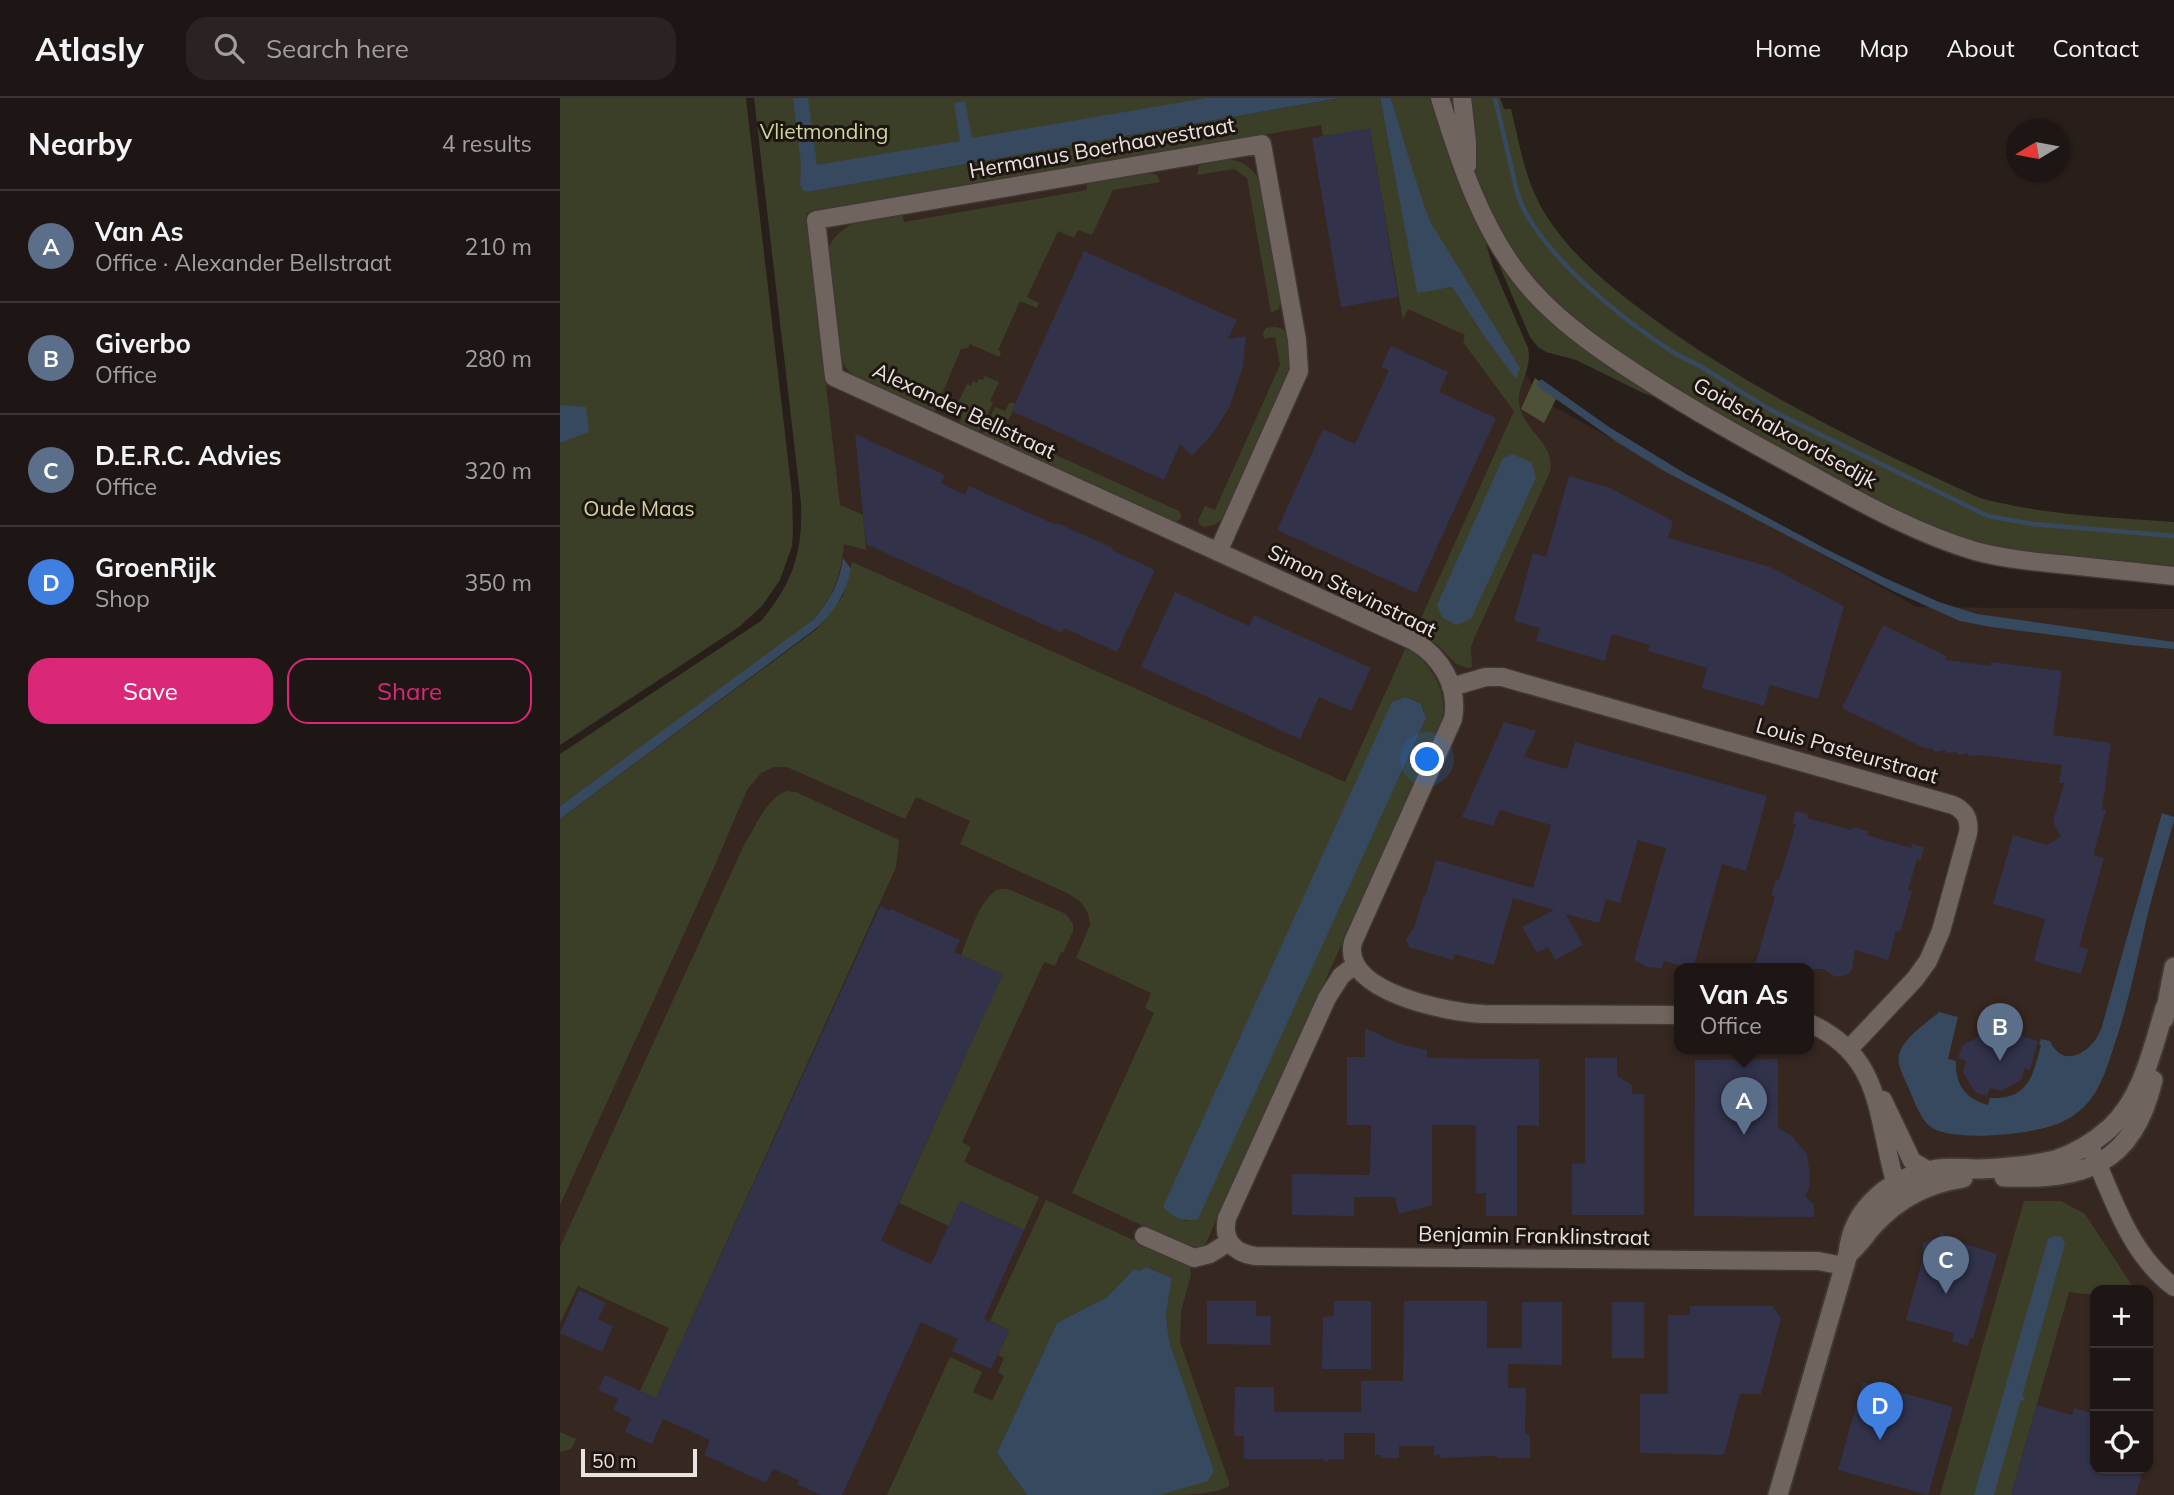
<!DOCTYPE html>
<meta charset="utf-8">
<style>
body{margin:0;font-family:Mulish,sans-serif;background:#2b2322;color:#f1f3f6}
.controls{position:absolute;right:21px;bottom:21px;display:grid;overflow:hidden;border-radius:14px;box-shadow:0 2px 5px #0004}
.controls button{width:63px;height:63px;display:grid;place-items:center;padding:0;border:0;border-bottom:2px solid #3c3534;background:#1e1614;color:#f1f3f6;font:35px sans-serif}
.compass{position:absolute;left:1446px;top:21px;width:63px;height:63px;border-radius:50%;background:#1e1614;box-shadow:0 2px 5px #0004;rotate:260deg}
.scale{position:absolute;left:21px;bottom:18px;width:116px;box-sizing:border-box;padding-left:7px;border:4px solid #eae4e1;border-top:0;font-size:19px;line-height:24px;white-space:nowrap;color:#eae4e1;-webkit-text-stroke:5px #1e1511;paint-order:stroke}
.you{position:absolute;left:868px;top:662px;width:24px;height:24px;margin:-18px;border:5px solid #fff;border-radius:50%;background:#1a73e8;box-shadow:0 0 0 10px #1a73e833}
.badge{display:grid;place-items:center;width:46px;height:46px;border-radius:50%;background:#db2777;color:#fff;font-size:23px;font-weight:700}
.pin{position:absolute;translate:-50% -58px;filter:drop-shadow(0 2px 4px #0008)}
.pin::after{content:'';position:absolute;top:37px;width:24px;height:21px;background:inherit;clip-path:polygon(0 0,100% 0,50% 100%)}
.popup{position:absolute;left:1114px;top:865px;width:140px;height:91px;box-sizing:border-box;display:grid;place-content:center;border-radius:14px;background:#1e1614;filter:drop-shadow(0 2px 5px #0005);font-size:23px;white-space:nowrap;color:#a19fa0}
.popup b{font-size:26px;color:#f1f3f6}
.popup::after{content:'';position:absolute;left:50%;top:100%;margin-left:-14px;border:14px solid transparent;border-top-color:#1e1614}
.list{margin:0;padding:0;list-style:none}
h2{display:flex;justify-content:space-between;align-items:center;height:91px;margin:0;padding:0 28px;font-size:30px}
h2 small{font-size:23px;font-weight:400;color:#a19fa0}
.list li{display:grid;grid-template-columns:46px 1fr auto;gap:21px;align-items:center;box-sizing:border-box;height:112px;padding:0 28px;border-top:2px solid #3c3534}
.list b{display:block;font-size:26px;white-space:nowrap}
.list p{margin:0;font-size:23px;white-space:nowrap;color:#a19fa0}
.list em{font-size:23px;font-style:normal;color:#a19fa0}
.actions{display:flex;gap:14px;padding:21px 28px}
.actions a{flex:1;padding:16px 0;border:2px solid #db2777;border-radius:21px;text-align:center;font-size:24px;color:#db2777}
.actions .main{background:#db2777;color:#fff}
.icon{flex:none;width:38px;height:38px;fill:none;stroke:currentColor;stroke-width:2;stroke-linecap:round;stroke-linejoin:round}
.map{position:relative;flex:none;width:1614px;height:1397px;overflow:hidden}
header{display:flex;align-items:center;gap:42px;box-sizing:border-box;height:98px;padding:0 35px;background:#1e1614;border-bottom:2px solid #3c3534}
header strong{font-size:33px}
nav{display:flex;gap:38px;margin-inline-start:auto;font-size:24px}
.search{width:490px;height:63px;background:#2b2322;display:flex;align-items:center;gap:18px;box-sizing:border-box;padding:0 24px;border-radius:21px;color:#a19fa0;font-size:26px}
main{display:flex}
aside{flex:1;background:#1e1614}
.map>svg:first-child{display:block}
.built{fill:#372721;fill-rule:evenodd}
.green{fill:#3c3f27;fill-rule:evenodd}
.forest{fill:#4d5236}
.water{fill:#37495f}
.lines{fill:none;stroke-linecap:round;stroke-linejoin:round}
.stream{stroke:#37495f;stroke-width:4.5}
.building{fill:#32324b}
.minor-casing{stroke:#403835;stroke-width:21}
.tertiary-casing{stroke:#403835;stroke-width:23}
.minor{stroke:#70645f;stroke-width:18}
.tertiary{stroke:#70645f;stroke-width:19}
.labels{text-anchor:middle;stroke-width:6;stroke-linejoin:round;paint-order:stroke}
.park-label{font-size:21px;fill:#cbd59e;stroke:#1e1511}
.street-label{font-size:21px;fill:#eae4e1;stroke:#1e1511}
</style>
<header>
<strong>Atlasly</strong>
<div class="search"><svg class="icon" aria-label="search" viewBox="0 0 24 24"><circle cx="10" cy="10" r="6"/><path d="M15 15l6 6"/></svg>Search here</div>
<nav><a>Home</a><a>Map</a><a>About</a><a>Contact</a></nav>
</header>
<main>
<aside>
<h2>Nearby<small>4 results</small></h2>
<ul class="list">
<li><span class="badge" style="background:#5c6f8a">A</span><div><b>Van As</b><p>Office · Alexander Bellstraat</p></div><em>210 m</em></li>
<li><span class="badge" style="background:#5c6f8a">B</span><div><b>Giverbo</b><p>Office</p></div><em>280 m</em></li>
<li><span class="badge" style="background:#5c6f8a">C</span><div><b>D.E.R.C. Advies</b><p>Office</p></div><em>320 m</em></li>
<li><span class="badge" style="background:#3f7fe0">D</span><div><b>GroenRijk</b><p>Shop</p></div><em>350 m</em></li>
</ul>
<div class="actions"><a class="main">Save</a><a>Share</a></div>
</aside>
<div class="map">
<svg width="1614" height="1397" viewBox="0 0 1614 1397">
<rect width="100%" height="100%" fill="#281e1a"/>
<path class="built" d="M811 9 925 201 980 301 1357 509 1614 511V1397H0V1070L159 677 269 611 228 103ZM1119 871H1249V951H1119ZM1535 1192H1588V1371H1535Z"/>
<path class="green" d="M0 0H186L232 396 233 433 232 448 220 482 202 508 179 529 0 647Z
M194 0H669L241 74 240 87 248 94 780 0H820L857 194 892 189 926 241 956 280 871 125 856 85 831 0H874L917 116 933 169 968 250C973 274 954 290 960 310 966 334 996 347 990 374L916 536 911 549 912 569 908 570 896 566 878 547 861 536 858 527 954 313 903 244 905 237 848 211 843 222 810 31 763 38 761 27 246 115 280 407 303 417 306 452 284 446C281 480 271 506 245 530L0 708V656L201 523C233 485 243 454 241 405Z
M905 0H940L944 11H951C959 43 964 77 980 107 1006 154 1049 188 1091 219 1192 293 1306 348 1420 400 1483 417 1549 419 1614 424V472L1471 457 1417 447 1333 412 1176 330 1067 262 993 206 962 171 935 126 914 76Z
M668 61C682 63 692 69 699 82L721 201 719 211 711 215 687 80 674 71 637 77 639 68 645 64Z
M588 74 597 77 600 84 553 92 532 137 518 132 514 140 498 133 467 199 479 205 477 210 460 203 438 252 441 254 439 259 410 246 408 250 401 251 374 315 301 283C289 275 284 269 279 256L268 151C281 121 314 120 342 115L344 124 527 92 526 85Z
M933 153 1105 303 1083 295 1016 262 986 254 978 249 970 239Z
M715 229C720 230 723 230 726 234 731 243 731 267 729 276L665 419 654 427 644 429 640 427 638 422 645 408 655 412 720 267 715 239 704 241 703 235 706 230Z
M425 278 439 284 430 303 433 305 418 335 398 326 402 319 398 317 399 312 395 311 407 286 411 288 413 283 417 285 419 281 423 282Z
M450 304 456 306 448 323 441 321 437 330 619 413 622 419 619 422 611 424 422 337 435 309 445 313Z
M292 464 785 684 846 549C873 567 891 597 880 630L644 1149 635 1152 512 1095 594 915 585 910 591 895 516 860 530 827 528 815 521 804 507 795 400 746 410 723 356 699 345 721 227 669H214L201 675 187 692 149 781 0 1107V721L258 530 283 498ZM847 599 861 606 866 620 638 1120 624 1123Z
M227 693 236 694 339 742 336 769 96 1300 80 1293 109 1230 18 1188 0 1225V1149L184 747C195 730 207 699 227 693Z
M439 791H448L506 816 513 826V833L503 855 501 854 495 868 484 864 402 1044 411 1049 404 1064 479 1099 464 1132 400 1103 389 1128 339 1105 442 877 401 857C409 838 420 799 439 791Z
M486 1102 630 1168 631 1177 621 1213 620 1244 669 1384V1388C653 1397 619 1397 599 1397L619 1390 654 1373 609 1243 606 1216 612 1180 586 1169 579 1173 574 1171 547 1199 497 1225 437 1355 467 1397H327L390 1259 422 1274 413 1294 432 1303 444 1278 438 1274 444 1260 438 1257 449 1232 430 1223Z
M1464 1103H1501L1525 1116 1575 1192H1535V1197L1509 1194 1451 1397H1380Z
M0 1334 16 1341 11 1351 0 1354Z"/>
<path class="forest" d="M975 280 998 297 984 325 961 311Z"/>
<path class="water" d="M233 0H248L257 67 400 43 394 5 405 3 412 40 647 0H780L248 94 244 93 240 87 241 65Z
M820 0H831C844 42 855 84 871 125L960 270 956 281 926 241 892 189 857 195Z
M981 281 1049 329 1126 376 1268 452 1325 480 1379 504 1417 516 1614 544V551L1570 547 1431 529 1400 523 1333 493 1106 374 1057 344 976 287Z
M0 307 26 309 29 334 0 345Z
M953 356 972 365 976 380 911 521 897 527 883 520 877 507 943 360Z
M283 460 291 471C286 495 275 512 258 529L0 721V708L253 522C269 504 280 485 283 460Z
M846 599 861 606 866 620 638 1121C622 1124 614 1120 603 1109L832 604Z
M1602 715 1614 719V723C1605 753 1596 784 1588 815 1577 862 1568 909 1552 954 1547 969 1542 985 1533 998 1525 1010 1513 1019 1500 1025 1474 1036 1401 1044 1374 1031 1361 1024 1355 1004 1349 991 1346 983 1341 975 1339 966 1334 945 1366 926 1379 914L1398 919 1388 961 1396 963C1395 986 1405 1001 1428 1007L1430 1000C1468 1002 1473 978 1481 947L1479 946 1481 941 1490 943C1504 974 1535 952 1542 928Z
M1495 1138 1502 1139 1505 1146 1462 1298 1465 1300 1464 1303 1461 1302 1434 1397H1414L1488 1141Z
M586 1169 612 1180 606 1216 609 1243 654 1373 648 1383 599 1397H467L437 1355 497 1225 547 1199 574 1171 579 1173Z"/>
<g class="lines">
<path class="stream" d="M935 0 957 94C975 153 1065 224 1116 256 1124 261 1133 264 1140 268 1166 284 1191 301 1218 316L1428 418 1472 426 1614 438"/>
</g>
<path class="building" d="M810 30 838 199 781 209 752 40Z
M524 153 677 222 668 241 686 238 683 268 669 310 653 335 632 358 620 346 604 382 452 313Z
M831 248 888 274 879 294 936 320 856 495 717 432 763 331 795 346 829 272 821 269Z
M295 336 385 377 381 385 405 397 409 388 496 427 497 425 553 450 552 452 595 472 557 554 504 530 502 535 306 446Z
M1009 378 1050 390 1113 423 1108 440 1210 469 1284 508 1258 601 1210 587 1204 608 1142 590 1147 570 1088 553 1090 547 1052 536 1045 563 976 543 980 530 954 523 973 455 986 459Z
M615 494 689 528 694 517 811 570 791 613 759 599 740 641 581 569Z
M1323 527 1386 558V562L1431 568V564L1502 573 1493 637 1551 645 1542 711 1546 712 1533 757 1544 760 1519 849 1528 851 1521 876 1474 863 1485 821 1433 806 1453 737 1486 747 1501 739 1493 724 1504 685H1499L1502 667 1421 657 1408 658V655L1397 657V654L1386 655 1385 652 1374 654 1373 651 1362 649 1282 610Z
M944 624 976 633 964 659 1007 671 1015 644 1207 698 1186 773 1162 766 1133 871 1104 863 1102 870 1087 869 1074 862 1106 750 1078 742 1060 805 1046 801 1039 825 1006 816 1023 847 995 862 988 849 977 855 962 829 994 812 953 800 934 867 894 856 893 862 848 849 849 846 845 842 854 830 863 799H865L876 762 973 790 991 727 940 712 933 728 902 719Z
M1236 713 1248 716 1247 720 1291 732 1292 729 1308 733 1307 737 1351 750 1352 746 1364 749 1361 762 1357 761 1348 792 1352 793 1340 834 1336 833 1328 862 1295 852 1292 872 1288 876 1280 879 1274 878 1264 871H1194L1215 798 1211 797 1216 781 1219 782 1236 726 1232 725Z
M320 808 330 813 331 811 400 842 394 854 443 876 321 1143 371 1166 400 1103 464 1132 424 1221 449 1232 431 1271 392 1253 398 1241 361 1224 282 1397H261L237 1386 239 1382 213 1371 206 1385 144 1357 150 1342 103 1321 92 1346 65 1334 71 1320 53 1312 58 1301 38 1292 45 1277 96 1300Z
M805 930 840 946 867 952V960L979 961V1028L957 1027V1118H926V1095H916V1027H872V1107L839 1116 835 1099H794V1118L732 1117V1076L810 1077 811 1027H787V959H805Z
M1446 933 1478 943 1470 972 1465 970 1461 982 1441 993 1430 990 1427 998 1415 994 1403 974 1406 963 1398 960 1402 948 1423 936 1444 942Z
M1025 960H1057V978L1072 987V996H1084V1117H1012V1066L1025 1065Z
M1218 961V1030L1232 1038 1247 1057 1250 1076 1249 1090 1245 1098 1254 1107V1119L1134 1118 1135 962Z
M1381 1134 1390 1141 1437 1156 1413 1241 1410 1240 1408 1248 1392 1243 1394 1235 1346 1222 1360 1171 1363 1155 1362 1145 1377 1139Z
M19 1192 46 1205 38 1221 53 1228 42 1254 0 1235Z
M647 1203H696V1218H711L710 1247 647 1246Z
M774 1203H811V1271H762L763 1219 774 1218Z
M844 1203H927V1250H962V1204H1002V1267L948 1266V1290H966L965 1334 970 1339V1360H937V1358H930L880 1360V1357L874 1358V1348H839V1360H821V1357H815V1335H784V1361H770L766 1365 763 1361H684V1338H674L675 1289H714V1314H801V1283H843Z
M1052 1204H1084V1260H1052Z
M1130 1208H1212L1221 1220 1201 1296H1180L1164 1357 1080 1355V1296H1108V1217H1130Z
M1303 1284 1393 1309 1368 1397 1278 1372Z
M1477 1307 1512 1317 1514 1310 1535 1316V1371H1583L1576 1397H1451Z"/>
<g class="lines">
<defs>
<path id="minor" d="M880 0C899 61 920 127 960 178 991 218 1035 249 1077 276 1130 311 1186 342 1242 372 1297 402 1354 435 1415 453 1445 461 1477 464 1509 467 1544 471 1579 474 1614 478
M902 0 907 44V68
M658 454 739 273 737 242 702 46 256 122 274 279 854 543C881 559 899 588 893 621L793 844C780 894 890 915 924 916L1119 917
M891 589 926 579H942L1393 707C1406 713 1410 722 1408 735L1381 833 1368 863 1355 881 1289 951
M795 867 781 878 767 900 667 1120C662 1142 674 1155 695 1158L1258 1163 1284 1168
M1249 925C1321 957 1316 1014 1334 1080L1337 1085 1350 1089
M1323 1002 1352 1063 1369 1073
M1529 1046C1552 1096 1568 1155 1614 1189
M584 1138 634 1160 650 1156 669 1144"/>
<path id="tertiary" d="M1604 921 1614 869
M1444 1079C1525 1082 1573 1067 1593 982
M1288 1156C1298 1148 1305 1137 1313 1128 1337 1101 1368 1085 1403 1080
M1218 1397 1288 1156C1292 1109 1332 1078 1378 1071 1392 1069 1406 1071 1420 1071 1445 1070 1471 1068 1495 1062 1515 1056 1534 1044 1550 1030 1583 999 1592 952 1605 910"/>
</defs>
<use href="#minor" class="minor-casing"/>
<use href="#tertiary" class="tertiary-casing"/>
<use href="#minor" class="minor"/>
<use href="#tertiary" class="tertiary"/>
</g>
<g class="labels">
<g class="park-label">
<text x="264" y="41">Vlietmonding</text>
<text x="79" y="418">Oude Maas</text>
</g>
<g class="street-label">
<text transform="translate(542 50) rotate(-10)" y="7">Hermanus Boerhaavestraat</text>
<text transform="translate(404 313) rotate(25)" y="7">Alexander Bellstraat</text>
<text transform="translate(1225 335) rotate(29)" y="7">Goidschalxoordsedijk</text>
<text transform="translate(792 493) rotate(26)" y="7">Simon Stevinstraat</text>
<text transform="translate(1287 653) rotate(16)" y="7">Louis Pasteurstraat</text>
<text transform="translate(974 1138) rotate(1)" y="7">Benjamin Franklinstraat</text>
</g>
</g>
</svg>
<div class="controls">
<button>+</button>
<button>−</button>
<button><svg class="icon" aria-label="locate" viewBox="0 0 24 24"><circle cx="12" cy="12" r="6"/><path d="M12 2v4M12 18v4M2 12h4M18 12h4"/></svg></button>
</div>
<svg class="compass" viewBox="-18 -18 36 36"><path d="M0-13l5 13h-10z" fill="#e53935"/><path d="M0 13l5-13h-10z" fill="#a19fa0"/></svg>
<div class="scale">50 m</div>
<div class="you"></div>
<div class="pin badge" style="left:1184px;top:1037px;background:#5c6f8a">A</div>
<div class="popup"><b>Van As</b>Office</div>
<div class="pin badge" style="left:1440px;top:963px;background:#5c6f8a">B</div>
<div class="pin badge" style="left:1386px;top:1196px;background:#5c6f8a">C</div>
<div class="pin badge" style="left:1320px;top:1342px;background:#3f7fe0">D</div>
</div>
</main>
